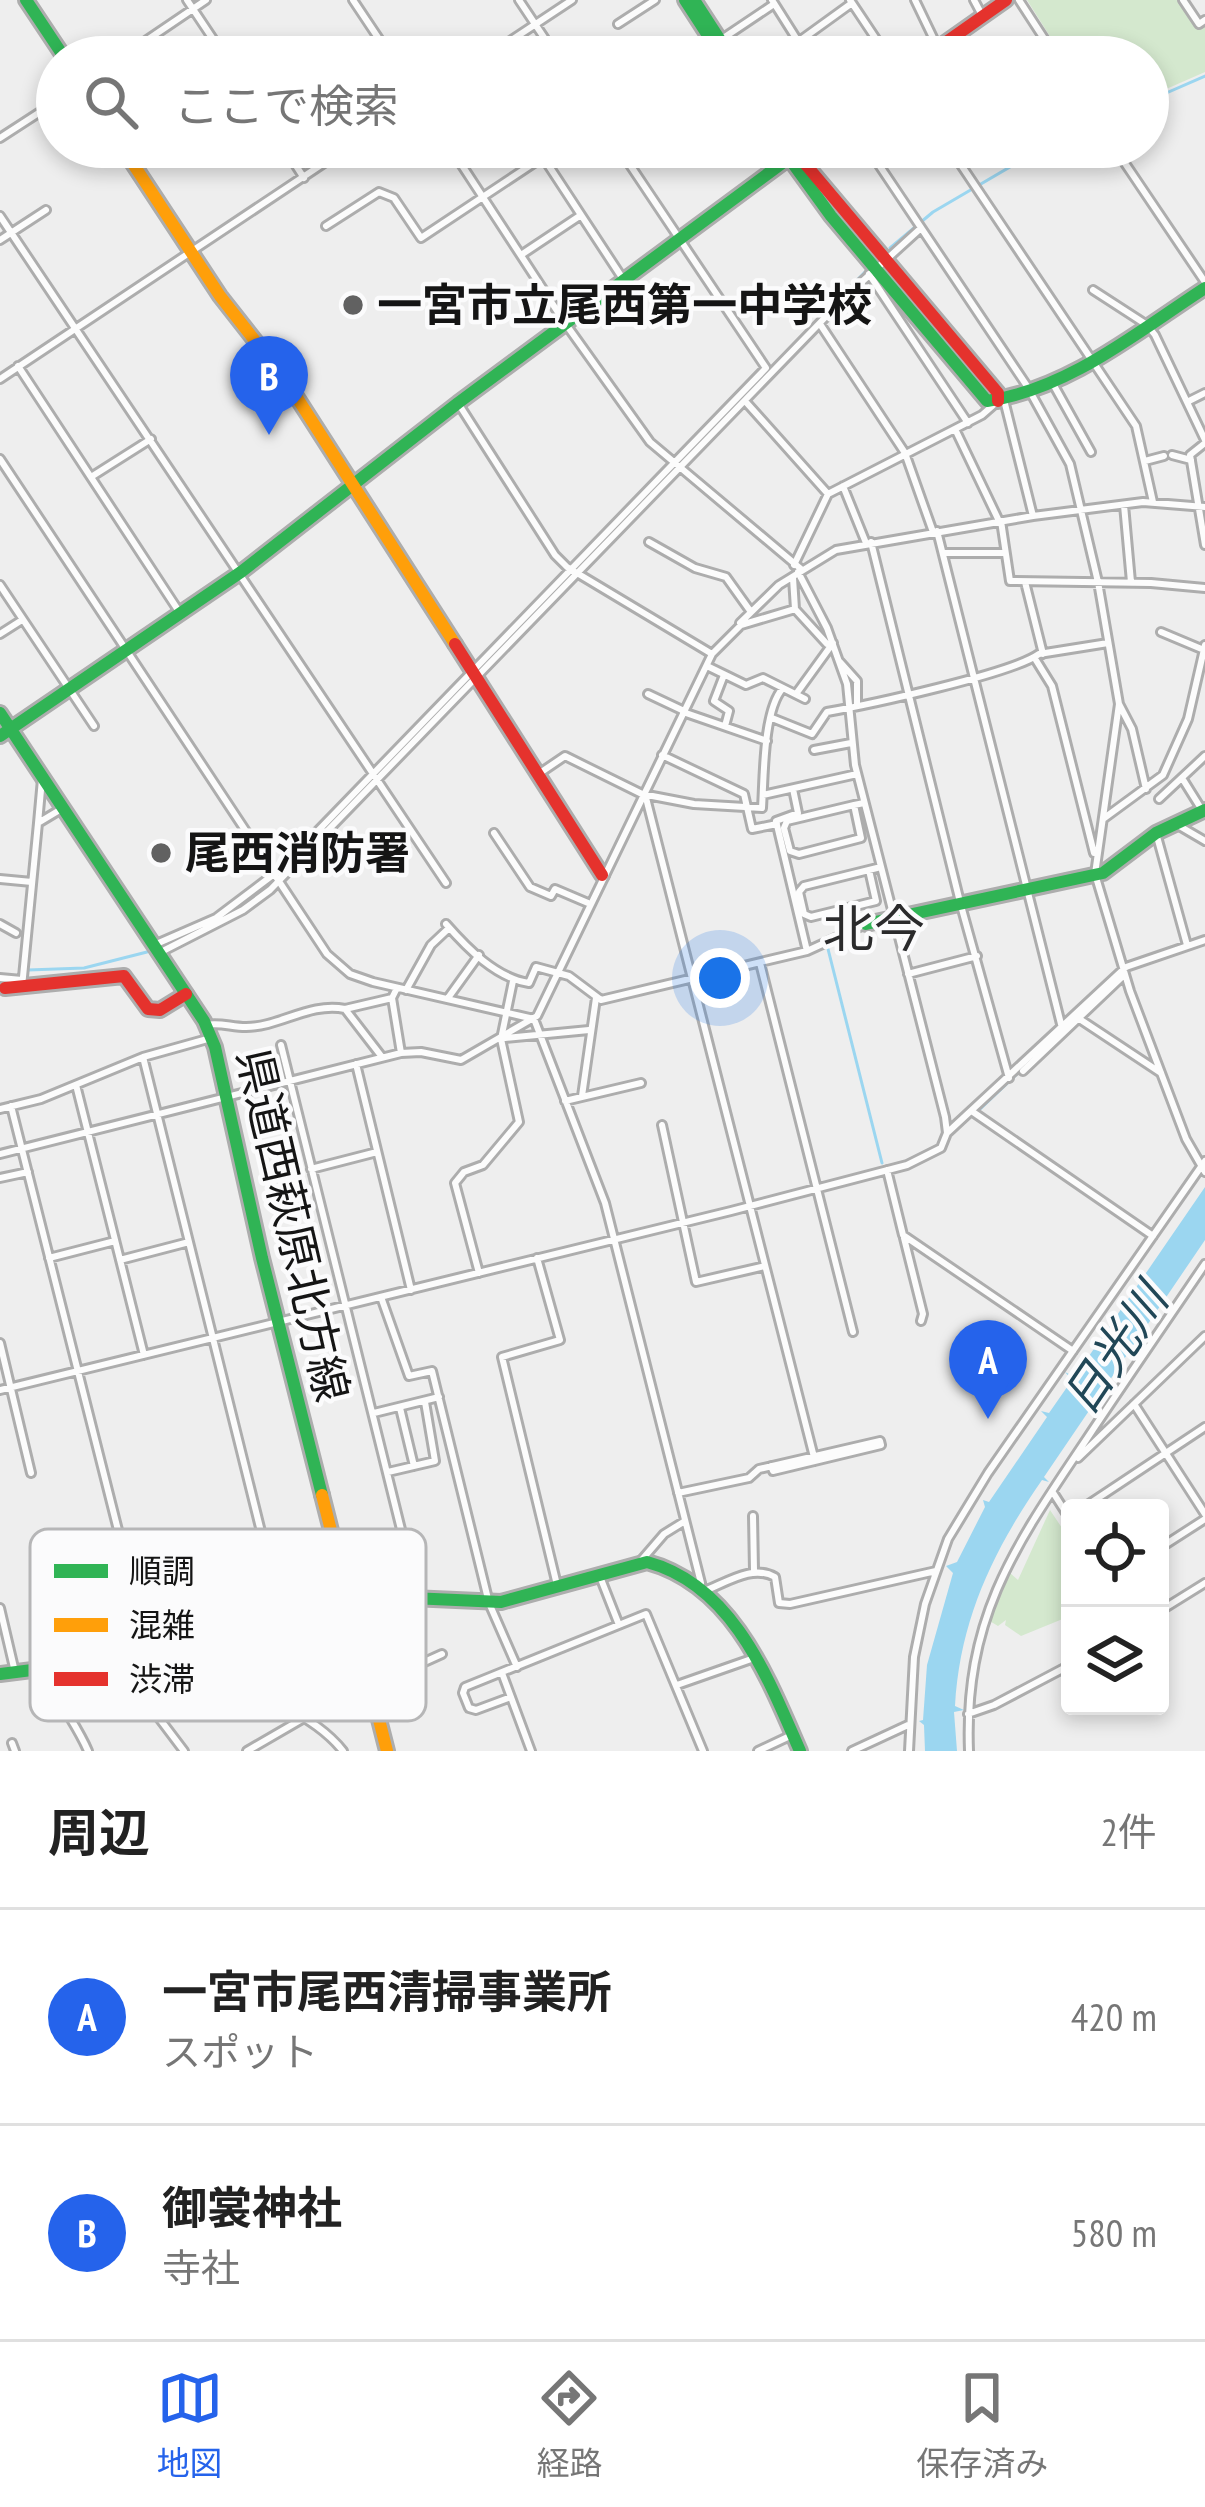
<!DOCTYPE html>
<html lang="ja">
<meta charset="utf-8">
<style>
body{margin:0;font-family:"PT Sans Narrow","Noto Sans JP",sans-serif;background:#f6f6f6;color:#222}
.controls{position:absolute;right:36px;bottom:36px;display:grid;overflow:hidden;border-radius:12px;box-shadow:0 6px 18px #0003}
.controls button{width:108px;height:108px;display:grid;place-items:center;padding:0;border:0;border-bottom:3px solid #e0e0e0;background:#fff;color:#222;font:60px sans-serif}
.you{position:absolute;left:720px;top:978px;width:42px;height:42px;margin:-30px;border:9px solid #fff;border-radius:50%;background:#1a73e8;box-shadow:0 0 0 18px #1a73e833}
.badge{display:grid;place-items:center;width:78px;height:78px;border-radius:50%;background:#2563eb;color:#fff;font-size:39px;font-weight:700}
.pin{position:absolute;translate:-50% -99px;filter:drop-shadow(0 3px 6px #0008)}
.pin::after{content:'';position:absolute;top:63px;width:42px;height:36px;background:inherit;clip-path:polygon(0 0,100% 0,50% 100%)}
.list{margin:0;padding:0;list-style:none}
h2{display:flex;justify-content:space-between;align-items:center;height:156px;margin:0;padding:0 48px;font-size:51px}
h2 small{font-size:39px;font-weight:400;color:#767676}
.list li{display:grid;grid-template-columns:78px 1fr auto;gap:36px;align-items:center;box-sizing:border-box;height:216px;padding:0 48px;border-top:3px solid #e0e0e0}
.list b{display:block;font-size:45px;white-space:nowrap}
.list p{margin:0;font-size:39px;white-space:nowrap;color:#767676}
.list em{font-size:39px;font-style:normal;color:#767676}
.icon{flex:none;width:66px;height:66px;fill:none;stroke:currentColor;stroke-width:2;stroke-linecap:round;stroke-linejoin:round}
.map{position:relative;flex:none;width:1205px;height:1751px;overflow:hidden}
.search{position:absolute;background:#fff;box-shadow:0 6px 18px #0003;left:36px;right:36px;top:36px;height:132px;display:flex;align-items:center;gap:30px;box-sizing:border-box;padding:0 42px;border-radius:66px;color:#767676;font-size:45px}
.sheet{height:588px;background:#fff}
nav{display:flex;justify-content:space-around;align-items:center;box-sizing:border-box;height:168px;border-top:3px solid #e0e0e0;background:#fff;font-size:33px;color:#767676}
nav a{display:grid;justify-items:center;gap:6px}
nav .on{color:#2563eb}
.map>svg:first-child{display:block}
.green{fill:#d4e8ce}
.water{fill:#9bd6f0}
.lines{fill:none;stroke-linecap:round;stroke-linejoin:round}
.stream{stroke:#9bd6f0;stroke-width:3}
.street-casing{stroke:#adadad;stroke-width:12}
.fast-casing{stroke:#adadad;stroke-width:18}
.slow-casing{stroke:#adadad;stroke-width:18}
.jam-casing{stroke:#adadad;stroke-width:18}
.street{stroke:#fcfcfc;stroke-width:6}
.fast{stroke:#30b455;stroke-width:12}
.slow{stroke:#ff9f0a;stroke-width:12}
.jam{stroke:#e5322d;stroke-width:12}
.poi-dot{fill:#616161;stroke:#fbfbfc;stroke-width:4.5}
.labels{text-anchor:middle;stroke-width:9;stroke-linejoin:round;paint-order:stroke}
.poi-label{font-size:45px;font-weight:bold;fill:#151515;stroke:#fbfbfc;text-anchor:start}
.street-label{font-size:45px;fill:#151515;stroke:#fbfbfc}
.water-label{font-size:48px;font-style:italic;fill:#214757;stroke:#fbfbfc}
.quarter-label{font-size:51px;fill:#2b2b2c;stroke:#fbfbfc}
.key{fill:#fbfbfc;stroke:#b6b6b7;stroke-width:3}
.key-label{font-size:33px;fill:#151515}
</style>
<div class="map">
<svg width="1205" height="1751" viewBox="0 0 1205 1751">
<rect width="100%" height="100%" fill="#eee"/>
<path class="green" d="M1027 0H1180L1197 26 1205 22V72L1148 97V57H1063Z
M1050 1510 1070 1540V1616L1021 1636 1005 1625 1006 1620 998 1626 988 1620 1003 1578 1010 1573 1018 1580Z"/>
<path class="water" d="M1205 1187V1240L1044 1477 1049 1482 1042 1480C993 1551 960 1619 955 1706L964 1710 954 1712 957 1751H925L924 1725 919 1721 923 1720 927 1665 953 1573 946 1566 957 1562 985 1507 983 1500 989 1502 1047 1417 1041 1411 1049 1413 1072 1380 1065 1372 1075 1377 1087 1359 1082 1355 1089 1356Z"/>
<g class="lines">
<path class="stream" d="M1148 101 1205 76
M890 248 933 212 1044 147
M782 357 865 272
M745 396 763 377
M590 555 646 498
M306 848 346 808
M223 917 282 871
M168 944 183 938
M828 949 882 1163
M28 970 84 968 147 952
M1128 970 1205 943
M977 1112 1022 1069
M903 1248 919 1311"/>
<defs>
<path id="street" d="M187 0 225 57
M353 0 391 57
M519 0 557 57
M772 0 808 57
M850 0 888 57
M915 0 938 48
M974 0 982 15
M1019 0 1056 57
M1183 0 1199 24 1205 20
M618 24 655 0
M798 42 852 3
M122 57 206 0
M486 57 572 0
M695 57 774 4
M0 138 57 101
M284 147 304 178
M450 147 565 323 650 442 801 569
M867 147 1027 386 1070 464 1098 582 1119 704 1095 874 1130 991 1186 1139 1205 1172
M949 147 1136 426 1153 502
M1114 147 1205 282
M127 154 138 147
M543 157 623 279
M0 216 446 883
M326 226 379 192 394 198 421 238 558 147
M0 240 46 210
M521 255 581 215
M869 274 968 423
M1093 290 1147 325 1155 335 1205 440
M820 324 905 453 933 532
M18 366 180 613
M0 379 348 147
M1052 382 1091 452
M1004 400 1033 516
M745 401 828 494
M1187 402 1205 393
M458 403 555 555 567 567 712 654
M955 429 999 521
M1205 443 1190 455 1205 545
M1172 455 1191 460
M0 459 327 954 350 974 373 982 534 1019 605 1203 701 1583 697 1589
M1145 461 1164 456
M91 477 151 439
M843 486 866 543
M1124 505 1131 582
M1001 521 1010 581 1151 583 1205 588
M937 531 1062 1028
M649 542 695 568 726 577 751 612
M871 542 960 902 1009 1078
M943 553H1003
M794 565 828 494 982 415 998 401
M793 578 795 609 827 644 833 643 796 694
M1025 582 1043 654
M0 585 94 726
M740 623 779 585 836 550 1033 516 1143 502 1205 507
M1161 632 1204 650
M0 634 22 620
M1034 657 1052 686 1094 853
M840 662 857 681V706
M707 666 746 685 763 678 805 699
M724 675 714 701 729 711 725 726
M648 694 684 711
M1119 704 1132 729 1146 789
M683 712 767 741
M772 718 812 734 827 712C867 705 1011 674 1039 654L1108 643
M814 750 851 743
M662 755 744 794 752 829 777 824
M537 775 565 756 642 794 694 804 762 808C764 777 763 710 783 688
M1182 778 1202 810
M793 789 798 813 776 821 807 951
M645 794 815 1461
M763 795 857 774
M1159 799 1205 756
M854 805 861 838 799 854 790 851 784 828 787 821 854 805 864 803
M1103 819 1163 775 1188 719 1205 645
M38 823 42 779
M1176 824 1205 841
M494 833 530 887 551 896 555 889 588 903
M1156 833 1187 945
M869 870 876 901 811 917 804 914 799 892 804 886 881 867
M0 879 32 882
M0 924 16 933
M446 924C467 948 496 978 529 983L536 967 569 976 601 1000 807 951 866 924
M154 945 216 918 282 868 766 368 618 147
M159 953 243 910 270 890 843 299 921 228
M760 963 853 1332
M908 974 977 956
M0 978 22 980
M22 987 38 823 63 808
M397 988 392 998 401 1053
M406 990 431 945 448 929
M448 998 479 955
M345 1009 392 998
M1078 1018 1161 1073
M205 1025C220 1022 231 1027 246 1027 280 1027 309 1002 345 1009L382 1057
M505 1038 589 1030
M281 1045 418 1598
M143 1057 277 1596
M356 1064 411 1290
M1023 1071 1124 975
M76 1085 144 1355
M582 1096 596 998
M565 1101 641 1083
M11 1106 148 1649
M0 1109 41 1099 143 1057 211 1038
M973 1112 1153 1236
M662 1125 696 1282 765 1266
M947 1133 1126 967 1205 940
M0 1154 401 1053 421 1052 461 1060 537 1016 712 654 741 625 795 609
M311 1169 377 1152
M887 1170 903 1235 1073 1351
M0 1178 28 1172
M904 1238 923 1314 921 1321
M49 1258 115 1241
M537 1258 560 1340 502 1357 557 1585
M120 1260 189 1242
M479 1273 455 1183 464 1172 483 1165 519 1122 501 1039 513 981
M381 1297 409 1376 432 1371 489 1603 517 1667
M0 1343 31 1473
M0 1390 731 1211 907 1165 941 1148 947 1133 945 1117 855 765 847 684 827 628 798 572
M1134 1404 1205 1514
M400 1408 414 1466
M374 1413 439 1397
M1078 1458 1205 1336
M388 1472 435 1461 425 1402
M1052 1491 1070 1519
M678 1493 749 1478 759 1469 880 1441 881 1445 773 1471 771 1466
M1083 1508 1205 1427
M753 1516 754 1570
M1160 1548 1205 1519
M639 1563 664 1534 685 1521
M599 1574 619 1625
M702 1592C726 1583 752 1564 775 1577L779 1603 790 1604 936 1571
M0 1608 15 1672
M1160 1611 1205 1583
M208 1622C221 1647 236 1673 259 1689 287 1709 321 1723 343 1751
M139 1656 156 1714 184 1751
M46 1667C53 1697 76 1722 88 1751
M502 1673 531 1751
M677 1685 757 1657
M511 1697 476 1710 469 1708 463 1693 465 1687 646 1614 703 1751
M968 1714 994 1705 1070 1665
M12 1743 15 1751
M247 1751 316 1711 442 1654
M758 1751 792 1735
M852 1751 908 1725
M909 1751 914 1657 925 1604 948 1539 988 1473 1205 1161
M969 1751C964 1617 1015 1546 1086 1440 1125 1381 1165 1323 1205 1264"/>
<path id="fast" d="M26 0 64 57
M685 0 722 57
M694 0 731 57
M781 147 831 216 987 401C1069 389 1137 332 1205 288
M0 713 204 1021 215 1047 262 1258 322 1495
M0 736 241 572 458 403 804 147
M866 924 1103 873 1156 833 1205 810
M0 1674 135 1657 265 1597 366 1596 501 1602 647 1562C733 1585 768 1678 800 1751"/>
<path id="slow" d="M122 147 220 296 285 379 455 644
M322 1495 387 1751"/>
<path id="jam" d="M925 57 1006 0
M791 147 998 393V401
M455 644 602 875
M5 988 124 976 148 1009 160 1010 186 994"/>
</defs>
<use href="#street" class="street-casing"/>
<use href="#fast" class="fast-casing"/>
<use href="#slow" class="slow-casing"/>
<use href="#jam" class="jam-casing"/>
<use href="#street" class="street"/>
<use href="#fast" class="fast"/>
<use href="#slow" class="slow"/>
<use href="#jam" class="jam"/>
</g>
<g class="poi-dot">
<circle cx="353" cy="305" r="12"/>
<circle cx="161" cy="853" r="12"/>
</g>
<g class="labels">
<g class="poi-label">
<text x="377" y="321">一宮市立尾西第一中学校</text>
<text x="185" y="869">尾西消防署</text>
</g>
<g class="street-label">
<text transform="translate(293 1225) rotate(77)" y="16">県道西萩原北方線</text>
</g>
<g class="water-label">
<text transform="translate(1115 1349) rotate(-56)" y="17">日光川</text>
</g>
<g class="quarter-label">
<text x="874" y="947">北今</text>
</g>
</g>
<rect x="30" y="1529" width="396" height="192" rx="18" class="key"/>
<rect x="54" y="1564" width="54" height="14" fill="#30b455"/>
<rect x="54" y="1618" width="54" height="14" fill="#ff9f0a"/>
<rect x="54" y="1672" width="54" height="14" fill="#e5322d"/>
<g class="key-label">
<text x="129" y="1583">順調</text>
<text x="129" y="1637">混雑</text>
<text x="129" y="1691">渋滞</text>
</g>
</svg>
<div class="controls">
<button><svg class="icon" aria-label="locate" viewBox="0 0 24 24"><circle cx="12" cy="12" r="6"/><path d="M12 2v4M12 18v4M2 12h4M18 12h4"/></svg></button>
<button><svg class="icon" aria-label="layers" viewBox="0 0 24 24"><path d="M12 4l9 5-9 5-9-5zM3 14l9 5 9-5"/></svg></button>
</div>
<div class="you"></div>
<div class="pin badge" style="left:988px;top:1419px">A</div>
<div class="pin badge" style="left:269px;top:435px">B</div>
<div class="search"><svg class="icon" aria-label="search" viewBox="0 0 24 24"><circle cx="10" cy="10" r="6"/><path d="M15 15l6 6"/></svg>ここで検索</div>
</div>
<section class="sheet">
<h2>周辺<small>2件</small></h2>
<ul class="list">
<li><span class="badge">A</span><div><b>一宮市尾西清掃事業所</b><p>スポット</p></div><em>420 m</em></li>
<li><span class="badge">B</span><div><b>御裳神社</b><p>寺社</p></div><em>580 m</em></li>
</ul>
</section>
<nav>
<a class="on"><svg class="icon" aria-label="map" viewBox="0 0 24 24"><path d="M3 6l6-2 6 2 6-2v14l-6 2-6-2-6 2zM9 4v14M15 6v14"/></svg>地図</a>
<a><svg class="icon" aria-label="directions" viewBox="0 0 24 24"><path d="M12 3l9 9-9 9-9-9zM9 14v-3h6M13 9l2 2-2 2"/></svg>経路</a>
<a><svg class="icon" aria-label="saved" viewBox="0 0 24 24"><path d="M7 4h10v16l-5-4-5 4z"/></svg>保存済み</a>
</nav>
